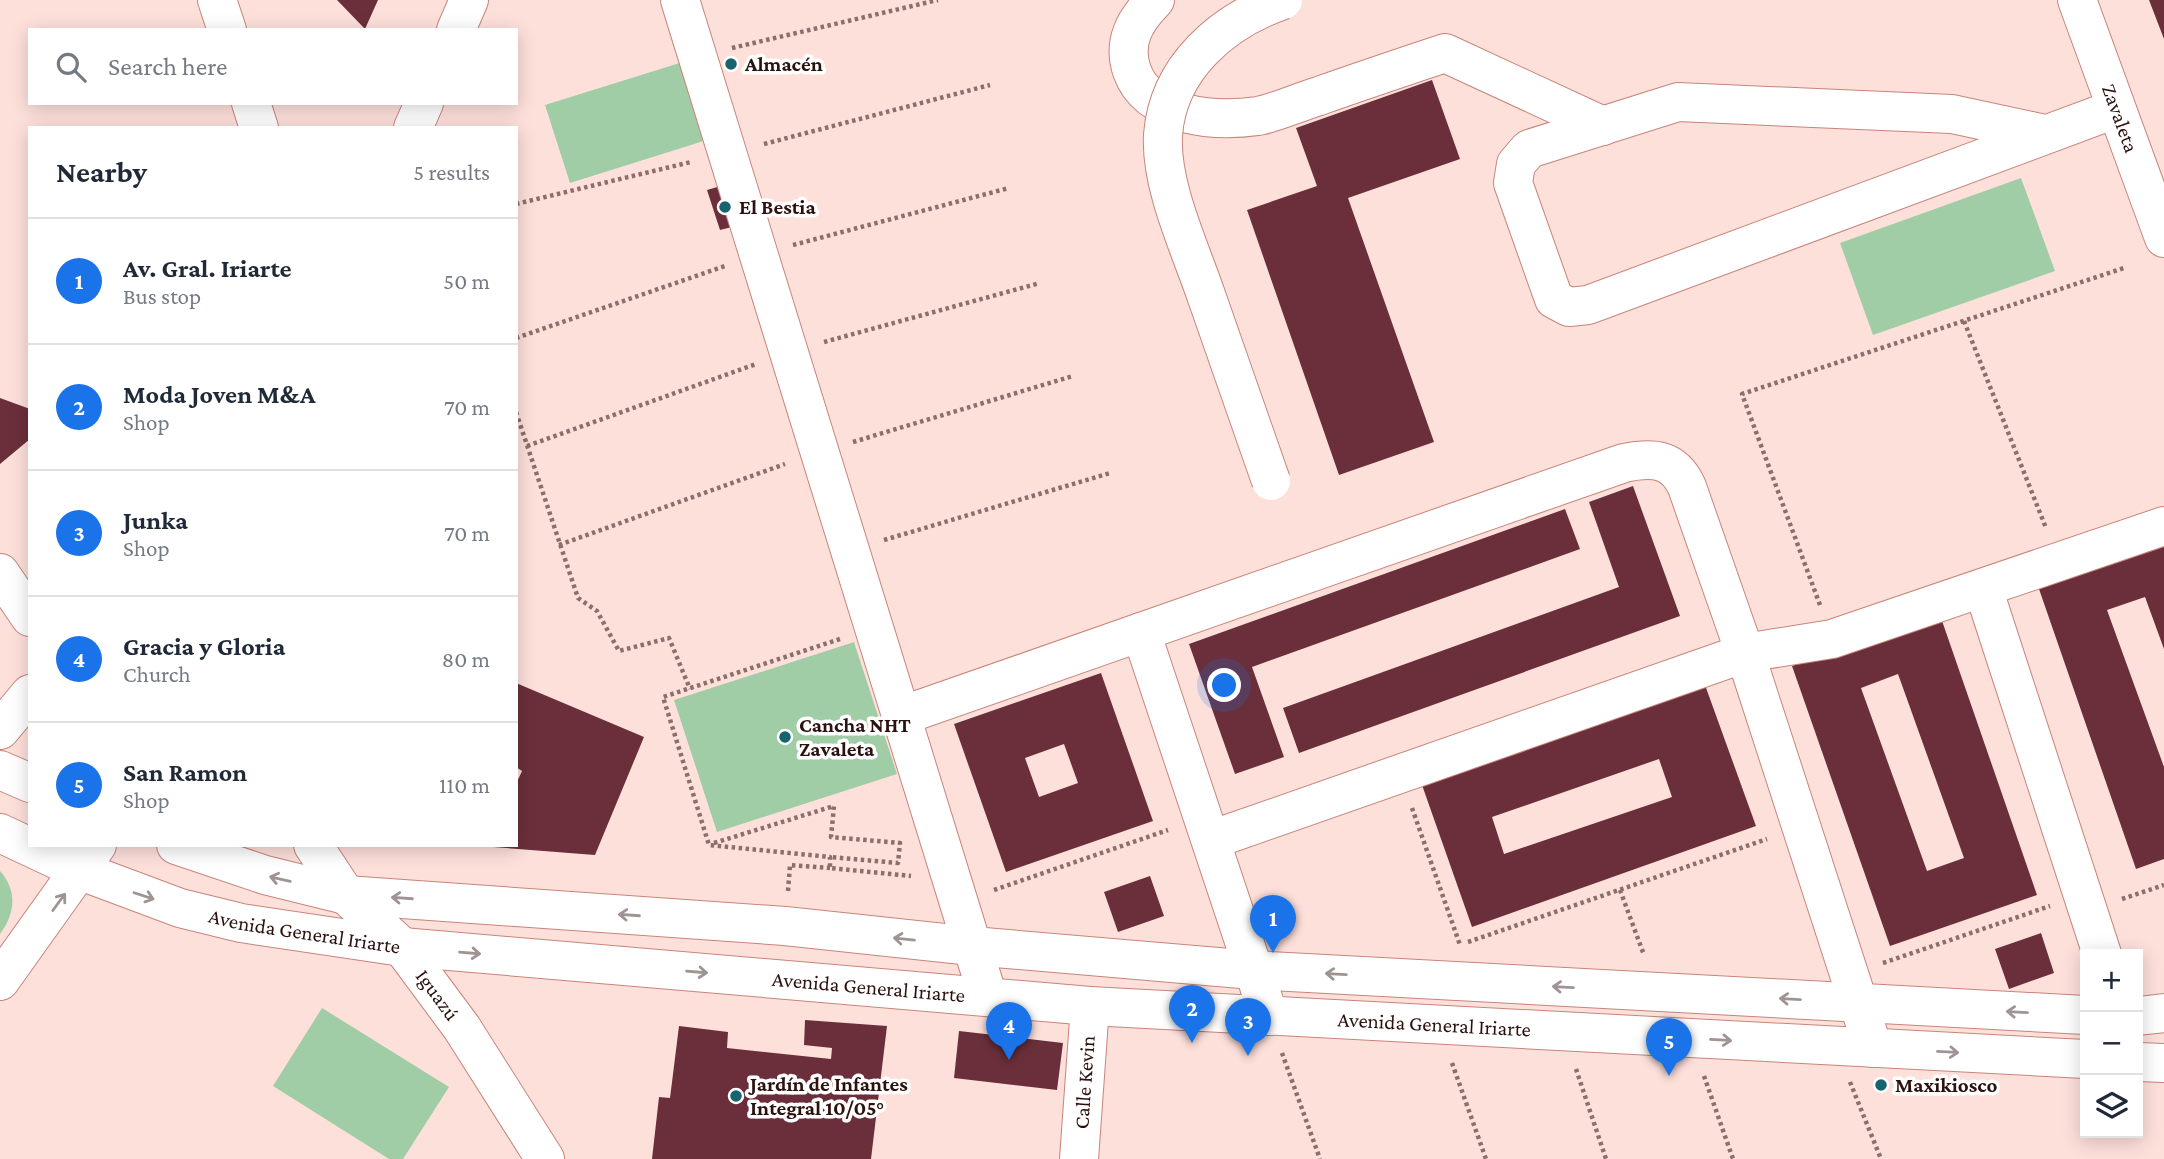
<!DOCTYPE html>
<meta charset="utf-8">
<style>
body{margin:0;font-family:"Crimson Pro",serif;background:#f2f2f3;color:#1f2937}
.controls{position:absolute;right:21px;bottom:21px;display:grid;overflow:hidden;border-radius:0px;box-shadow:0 4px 18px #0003}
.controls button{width:63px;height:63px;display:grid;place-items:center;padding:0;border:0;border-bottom:2px solid #e0e1e3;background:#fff;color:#1f2937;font:35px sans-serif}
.you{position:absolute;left:1225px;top:686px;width:24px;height:24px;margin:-18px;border:5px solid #fff;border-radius:50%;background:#1a73e8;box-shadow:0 0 0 10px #1a73e833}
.badge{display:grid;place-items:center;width:46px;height:46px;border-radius:50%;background:#1a73e8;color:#fff;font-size:23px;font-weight:700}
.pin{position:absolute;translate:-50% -58px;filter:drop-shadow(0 2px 4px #0008)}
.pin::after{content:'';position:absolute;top:37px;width:24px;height:21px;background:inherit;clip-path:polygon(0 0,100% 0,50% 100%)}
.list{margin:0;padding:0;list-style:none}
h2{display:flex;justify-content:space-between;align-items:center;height:91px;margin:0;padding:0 28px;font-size:30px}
h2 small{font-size:23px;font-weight:400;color:#747a83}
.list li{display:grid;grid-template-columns:46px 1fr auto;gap:21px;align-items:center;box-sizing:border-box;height:126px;padding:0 28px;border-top:2px solid #e0e1e3}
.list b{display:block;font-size:26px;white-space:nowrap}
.list p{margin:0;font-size:23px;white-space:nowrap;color:#747a83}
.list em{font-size:23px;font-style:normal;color:#747a83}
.icon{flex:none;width:38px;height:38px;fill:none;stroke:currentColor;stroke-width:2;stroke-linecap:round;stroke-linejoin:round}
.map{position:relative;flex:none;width:2164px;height:1159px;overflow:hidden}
.search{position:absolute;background:#fff;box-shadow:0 4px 18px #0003;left:28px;top:28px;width:490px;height:77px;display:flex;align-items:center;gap:18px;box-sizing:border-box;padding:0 24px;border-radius:0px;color:#747a83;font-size:26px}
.panel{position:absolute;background:#fff;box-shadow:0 4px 18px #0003;left:28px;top:126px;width:490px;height:721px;border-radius:0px}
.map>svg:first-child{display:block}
.green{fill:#a0cda6}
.building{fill:#6b2f3b;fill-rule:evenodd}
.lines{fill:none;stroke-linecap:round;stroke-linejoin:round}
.minor-casing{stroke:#c8847a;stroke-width:40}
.major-casing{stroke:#c8847a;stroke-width:40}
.path{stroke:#8b6f6b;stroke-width:4.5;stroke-dasharray:3.5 3.5;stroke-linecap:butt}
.minor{stroke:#fff;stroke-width:38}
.major{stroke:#fff;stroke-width:38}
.minor-bridge-casing{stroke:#c8847a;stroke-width:40;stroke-linecap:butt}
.minor-bridge{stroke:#fff;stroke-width:38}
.oneway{stroke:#a09493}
.poi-dot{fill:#17636e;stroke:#fff;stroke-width:2.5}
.labels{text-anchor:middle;stroke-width:7;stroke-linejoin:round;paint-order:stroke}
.poi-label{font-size:21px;font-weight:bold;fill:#2c120f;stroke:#fff;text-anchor:start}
.street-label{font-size:21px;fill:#2c120f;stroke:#fff}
</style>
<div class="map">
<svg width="2164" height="1159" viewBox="0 0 2164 1159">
<rect width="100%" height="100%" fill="#fee0db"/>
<path class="green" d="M686 61 710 139 570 183 545 105Z
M2021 178 2055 271 1873 335 1840 243Z
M854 642 897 774 717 832 674 700Z
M0 871C18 891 15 914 0 934Z
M322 1008 449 1087 403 1159H389L273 1086Z"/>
<path class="building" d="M337 0H378L365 29Z
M2149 0H2164V39Z
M1432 80 1460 159 1348 198 1434 442 1339 475 1247 210 1317 186 1296 128Z
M731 183 744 224 720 230 707 190Z
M0 398 30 409V439L0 464Z
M1633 486 1680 616 1299 753 1283 708 1619 587 1589 502Z
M1565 509 1580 549 1252 667 1284 757 1235 774 1189 644Z
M2164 545V649L2145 597 2107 610 2164 767V859L2136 869 2039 589Z
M1940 615 2037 895 1890 946 1792 666ZM1898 674 1964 858 1927 871 1861 688Z
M1101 673 1153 821 1006 872 954 724ZM1064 744 1078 783 1039 797 1025 758Z
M516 683 644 737 595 855 493 847 516 845V784L522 771 516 767Z
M1705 685 1756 826 1472 927 1422 785ZM1659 759 1672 797 1504 854 1492 817Z
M1150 876 1164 916 1118 932 1104 892Z
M2041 933 2054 973 2009 989 1995 949Z
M805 1020 887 1026 871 1159H652L659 1097 670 1098 679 1026 728 1032 727 1048 831 1059 832 1048 804 1045Z
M959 1031 1063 1043 1057 1090 954 1078Z"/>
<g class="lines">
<defs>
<g id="minor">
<path d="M217 0 227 30"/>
<path d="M680 0 988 997"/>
<path d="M1155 0C1135 20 1122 42 1132 71 1149 118 1216 122 1258 116 1278 112 1299 102 1319 96 1361 81 1403 67 1445 53L1603 126"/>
<path id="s1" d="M2077 0 2164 238"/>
<path d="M251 103 259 128"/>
<path d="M2045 134 1952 114 1678 102 1529 149 1516 164 1513 183 1554 299 1569 307 1588 305 2115 109"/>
<path d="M0 573 30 617"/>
<path d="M1983 588 2102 954"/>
<path d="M1141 632 1269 1016"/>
<path d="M901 716 1624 463C1653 457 1674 458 1687 487L1745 653 1873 1048"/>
<path d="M1211 840 1745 653 1832 639 2164 526"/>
<path id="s2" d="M313 845 346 895 402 947 462 1028 545 1159"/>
<path id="s3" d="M1079 1159 1090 1006"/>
</g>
<g id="major">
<path d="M456 30 469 0"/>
<path d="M413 128 424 103"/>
<path d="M0 730 30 694"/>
<path d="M0 770 30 783"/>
<path id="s4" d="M0 833 81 871 180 908 241 923 402 947 1090 1006 2085 1059"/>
<path d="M176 845 265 875 346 895 785 926 972 946 1253 970 2085 1015"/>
<path d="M0 981 97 845"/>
<path d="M2138 1016 2164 1013"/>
<path d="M2138 1062 2164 1063"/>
</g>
</defs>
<use href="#minor" class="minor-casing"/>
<use href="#major" class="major-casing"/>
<path class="path" d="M732 48 938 0
M764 144 990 85
M516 204 691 162
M793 245 1009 188
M1964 321 2046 528
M516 338 725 266
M824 342 1040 283
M516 412 578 598 597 611 619 651 669 638 690 689
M853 442 1073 376
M527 446 756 364
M884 540 1110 473
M559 545 785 464
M1820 605 1742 394 2124 268
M840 639 663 697 709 845 830 857V868L911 876
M1412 808 1460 945
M714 843 834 806 831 837 900 843 898 863 830 857
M994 890 1168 830
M1620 890 1644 955
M788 891 790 865 830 868
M2122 899 2164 885
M1468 942 1767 839
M1883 963 2050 906
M1282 1053 1320 1159
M1452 1063 1486 1159
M1576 1069 1606 1159
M1704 1076 1733 1159
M1850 1082 1881 1159"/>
<use href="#minor" class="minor"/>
<use href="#major" class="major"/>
<defs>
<path id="minor-bridge" d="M1271 481C1249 419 1228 357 1206 295 1190 248 1160 185 1163 135 1168 67 1223 21 1283 0"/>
</defs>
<use href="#minor-bridge" class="minor-bridge-casing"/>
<use href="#minor-bridge" class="minor-bridge"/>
</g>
<defs><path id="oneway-shaft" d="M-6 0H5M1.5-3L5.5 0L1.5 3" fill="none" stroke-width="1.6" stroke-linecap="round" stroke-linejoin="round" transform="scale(1.75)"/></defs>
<g class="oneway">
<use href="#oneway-shaft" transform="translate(280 879) rotate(-167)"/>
<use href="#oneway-shaft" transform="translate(144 896) rotate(18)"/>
<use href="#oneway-shaft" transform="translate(402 898) rotate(-176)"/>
<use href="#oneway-shaft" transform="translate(59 902) rotate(-54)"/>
<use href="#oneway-shaft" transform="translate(629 915) rotate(-176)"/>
<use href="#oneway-shaft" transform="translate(904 939) rotate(-174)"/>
<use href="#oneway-shaft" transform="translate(470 953) rotate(5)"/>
<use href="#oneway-shaft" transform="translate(697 972) rotate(5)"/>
<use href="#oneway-shaft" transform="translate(1336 974) rotate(-177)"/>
<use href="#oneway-shaft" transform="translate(1563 987) rotate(-177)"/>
<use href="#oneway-shaft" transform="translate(1790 999) rotate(-177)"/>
<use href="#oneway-shaft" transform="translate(2017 1012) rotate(-177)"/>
<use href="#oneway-shaft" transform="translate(1721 1040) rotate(3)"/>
<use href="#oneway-shaft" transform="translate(1948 1052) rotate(3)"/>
</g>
<g class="poi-dot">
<circle cx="731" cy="64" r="7"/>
<circle cx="725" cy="207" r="7"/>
<circle cx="785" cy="737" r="7"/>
<circle cx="1881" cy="1085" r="7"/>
<circle cx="736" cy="1096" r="7"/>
</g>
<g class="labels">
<g class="poi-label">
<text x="745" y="71">Almacén</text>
<text x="739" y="214">El Bestia</text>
<text x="799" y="732">Cancha NHT<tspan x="799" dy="24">Zavaleta</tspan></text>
<text x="750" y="1091">Jardín de Infantes<tspan x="750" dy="24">Integral 10/05°</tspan></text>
<text x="1895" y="1092">Maxikiosco</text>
</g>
<g class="street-label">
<text dy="7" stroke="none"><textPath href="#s1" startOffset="126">Zavaleta</textPath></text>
<text dy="7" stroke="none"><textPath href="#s4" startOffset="322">Avenida General Iriarte</textPath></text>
<text dy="7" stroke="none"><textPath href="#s4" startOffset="889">Avenida General Iriarte</textPath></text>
<text dy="7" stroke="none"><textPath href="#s2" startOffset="196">Iguazú</textPath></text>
<text dy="7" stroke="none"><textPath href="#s4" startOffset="1456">Avenida General Iriarte</textPath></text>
<text dy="7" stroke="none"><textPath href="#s3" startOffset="77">Calle Kevin</textPath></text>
</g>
</g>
</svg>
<div class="controls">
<button>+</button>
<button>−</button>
<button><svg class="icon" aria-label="layers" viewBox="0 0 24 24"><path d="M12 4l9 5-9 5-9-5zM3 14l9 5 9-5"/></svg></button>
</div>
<div class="you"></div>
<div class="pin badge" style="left:1273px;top:953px">1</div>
<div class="pin badge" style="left:1192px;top:1043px">2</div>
<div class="pin badge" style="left:1248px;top:1056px">3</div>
<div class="pin badge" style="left:1009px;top:1060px">4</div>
<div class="pin badge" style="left:1669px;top:1076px">5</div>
<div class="search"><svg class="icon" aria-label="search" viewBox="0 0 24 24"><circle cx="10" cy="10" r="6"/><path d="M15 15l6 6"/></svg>Search here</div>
<section class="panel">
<h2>Nearby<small>5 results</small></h2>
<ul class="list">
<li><span class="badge">1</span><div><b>Av. Gral. Iriarte</b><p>Bus stop</p></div><em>50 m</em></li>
<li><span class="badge">2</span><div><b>Moda Joven M&amp;A</b><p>Shop</p></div><em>70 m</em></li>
<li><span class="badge">3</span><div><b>Junka</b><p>Shop</p></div><em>70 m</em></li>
<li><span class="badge">4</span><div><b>Gracia y Gloria</b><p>Church</p></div><em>80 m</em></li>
<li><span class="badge">5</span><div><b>San Ramon</b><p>Shop</p></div><em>110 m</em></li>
</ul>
</section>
</div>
